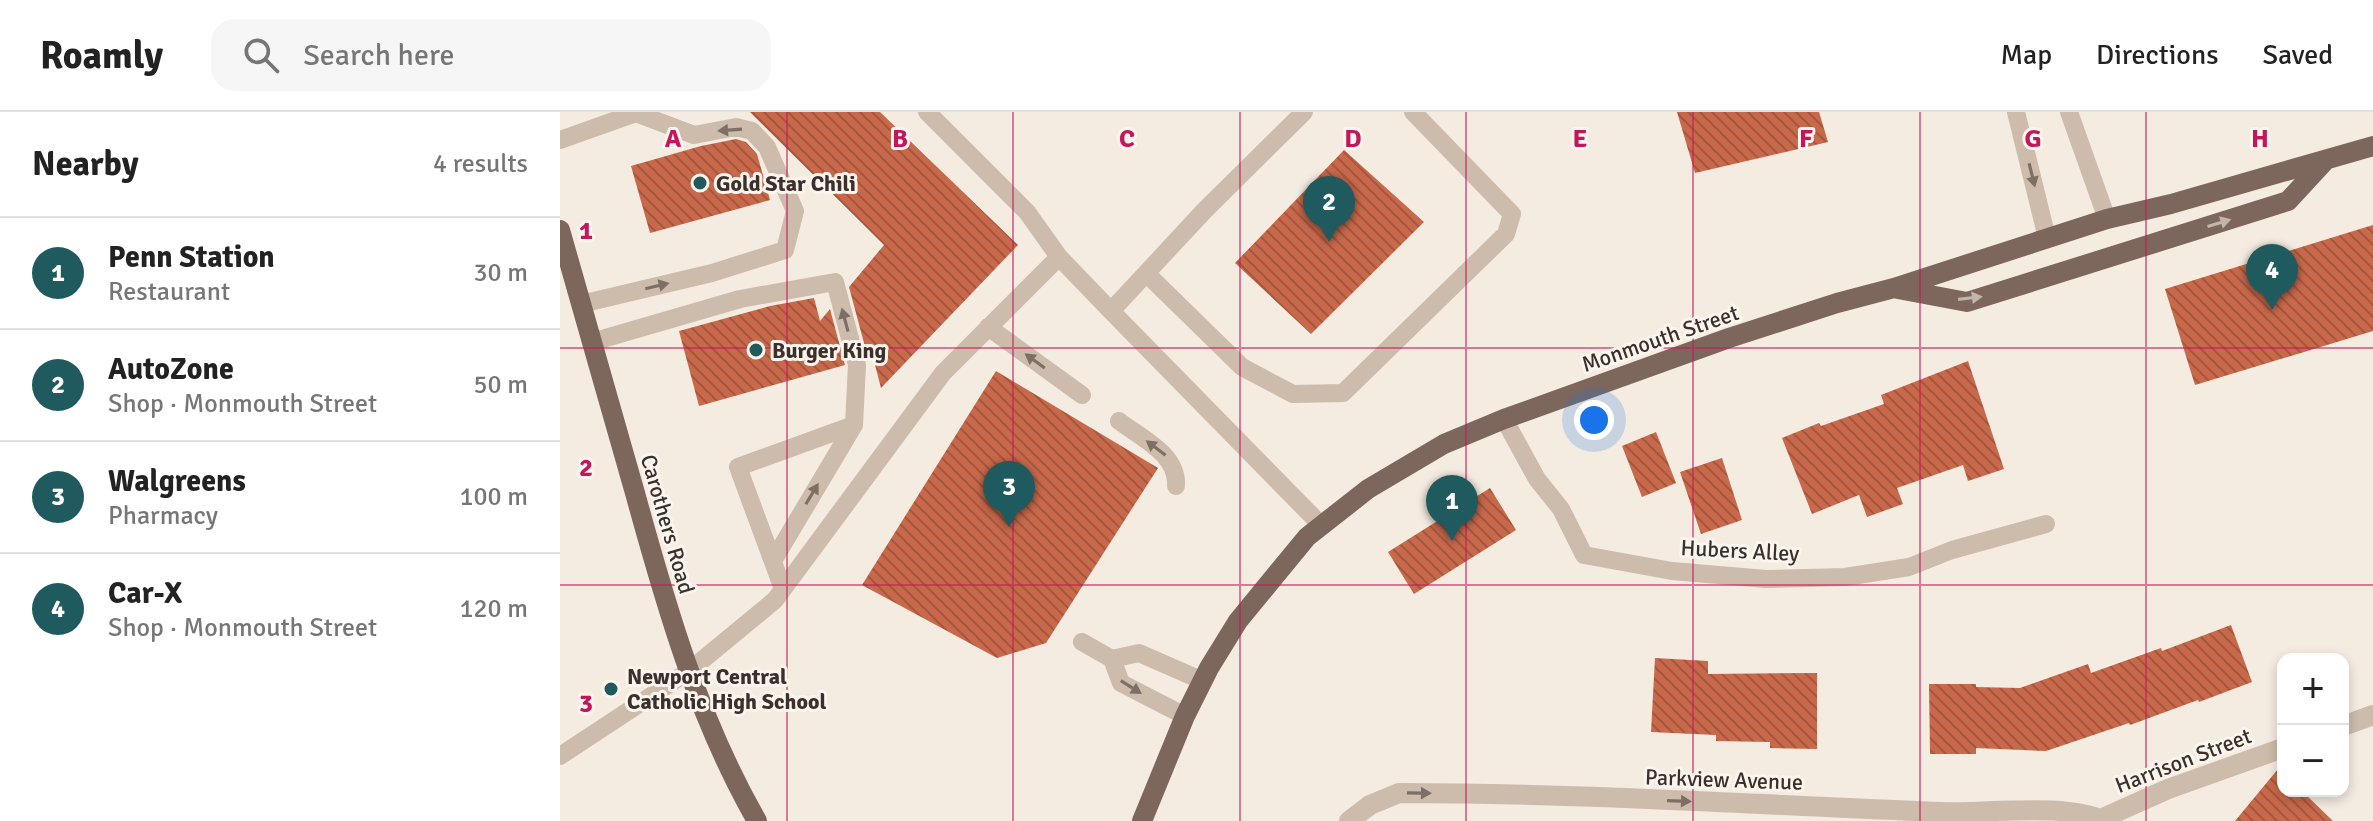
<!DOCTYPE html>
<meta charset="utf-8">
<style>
body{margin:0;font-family:Signika,sans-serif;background:#f6f6f6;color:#222}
.controls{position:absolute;right:24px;bottom:24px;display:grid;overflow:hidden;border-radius:16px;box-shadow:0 4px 12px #0003}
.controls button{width:72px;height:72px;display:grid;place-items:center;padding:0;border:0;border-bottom:2px solid #e0e0e0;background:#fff;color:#222;font:40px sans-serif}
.you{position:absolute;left:1034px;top:308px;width:28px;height:28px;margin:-20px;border:6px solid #fff;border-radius:50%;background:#1a73e8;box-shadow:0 0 0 12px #1a73e833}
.badge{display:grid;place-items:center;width:52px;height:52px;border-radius:50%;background:#1f5a5e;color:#fff;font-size:26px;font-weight:700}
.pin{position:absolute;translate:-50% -66px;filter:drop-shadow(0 2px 4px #0008)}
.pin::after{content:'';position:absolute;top:42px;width:28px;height:24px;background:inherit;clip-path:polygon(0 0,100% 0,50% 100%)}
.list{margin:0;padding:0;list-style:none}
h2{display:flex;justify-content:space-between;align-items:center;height:104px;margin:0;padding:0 32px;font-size:34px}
h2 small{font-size:26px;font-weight:400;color:#767676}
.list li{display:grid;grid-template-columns:52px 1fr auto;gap:24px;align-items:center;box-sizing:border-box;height:112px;padding:0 32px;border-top:2px solid #e0e0e0}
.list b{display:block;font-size:30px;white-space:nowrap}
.list p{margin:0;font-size:26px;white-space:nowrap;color:#767676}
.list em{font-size:26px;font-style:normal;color:#767676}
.icon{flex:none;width:44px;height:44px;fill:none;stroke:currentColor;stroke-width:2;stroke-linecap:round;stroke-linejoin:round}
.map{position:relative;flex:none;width:1813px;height:709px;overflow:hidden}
header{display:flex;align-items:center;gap:48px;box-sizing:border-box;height:112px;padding:0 40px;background:#fff;border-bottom:2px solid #e0e0e0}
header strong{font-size:38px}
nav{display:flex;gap:44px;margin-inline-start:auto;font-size:28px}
.search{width:560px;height:72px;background:#f6f6f6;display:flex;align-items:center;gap:20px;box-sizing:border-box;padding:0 28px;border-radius:24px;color:#767676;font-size:30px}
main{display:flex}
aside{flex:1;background:#fff}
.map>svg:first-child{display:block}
.building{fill:url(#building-back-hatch)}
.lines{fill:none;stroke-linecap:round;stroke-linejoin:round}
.service{stroke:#cdbbac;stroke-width:18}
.minor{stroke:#cdbbac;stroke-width:20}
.primary{stroke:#7d675c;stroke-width:20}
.oneway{fill:#7d6f65}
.oneway2{fill:#c2b5ac}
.grid{fill:none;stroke:#c2185b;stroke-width:2;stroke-opacity:0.55}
.poi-dot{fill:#1f5a5e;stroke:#fbf5ee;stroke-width:3}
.labels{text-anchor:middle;stroke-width:6;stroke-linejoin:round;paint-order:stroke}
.poi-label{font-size:22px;font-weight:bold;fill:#3b302b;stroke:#fbf5ee;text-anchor:start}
.street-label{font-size:22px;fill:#3b302b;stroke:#fbf5ee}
.grid-label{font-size:26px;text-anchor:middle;font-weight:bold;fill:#c2185b;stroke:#fbf5ee;stroke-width:6;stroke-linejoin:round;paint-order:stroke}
</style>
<header>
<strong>Roamly</strong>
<div class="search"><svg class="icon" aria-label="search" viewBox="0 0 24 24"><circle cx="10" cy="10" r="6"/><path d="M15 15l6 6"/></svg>Search here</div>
<nav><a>Map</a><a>Directions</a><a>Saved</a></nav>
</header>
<main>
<aside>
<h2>Nearby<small>4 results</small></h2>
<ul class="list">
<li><span class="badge">1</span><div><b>Penn Station</b><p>Restaurant</p></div><em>30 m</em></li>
<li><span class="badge">2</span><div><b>AutoZone</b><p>Shop · Monmouth Street</p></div><em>50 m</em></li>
<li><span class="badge">3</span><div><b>Walgreens</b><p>Pharmacy</p></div><em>100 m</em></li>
<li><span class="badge">4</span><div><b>Car-X</b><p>Shop · Monmouth Street</p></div><em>120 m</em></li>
</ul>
</aside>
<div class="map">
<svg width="1813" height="709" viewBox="0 0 1813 709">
<defs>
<pattern id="building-back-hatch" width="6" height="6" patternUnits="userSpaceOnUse" patternTransform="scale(2)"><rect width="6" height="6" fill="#c8694b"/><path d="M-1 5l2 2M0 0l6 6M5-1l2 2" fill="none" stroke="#a4573f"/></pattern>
</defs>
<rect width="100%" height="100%" fill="#f4ebe1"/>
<path class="building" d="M190 0H320L458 133 321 276 313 245 308 246 289 175 324 133Z
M1117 0H1259L1268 30 1135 61Z
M176 27 186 30 197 42 210 88 90 121 71 54 141 34Z
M784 38 864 110 751 222 675 151Z
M1813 113V219L1635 273 1605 177Z
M254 186 260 209 270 197 285 253 139 294 119 219 210 194Z
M1408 249 1444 357 1408 369 1403 353 1337 376 1343 392 1307 405 1299 383 1252 402 1222 326 1259 311 1261 314 1324 292 1321 283Z
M436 259 598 356 486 531 437 546 302 473Z
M1096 320 1116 371 1082 385 1062 334Z
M1162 346 1182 408 1141 422 1120 360Z
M930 376 956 418 854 482 828 440Z
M1671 513 1692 570 1639 590 1638 588 1570 613 1569 611 1486 639 1416 636V642H1370L1369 572H1416V575L1460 576 1528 552 1531 561 1601 536 1602 539Z
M1095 546 1148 549V562L1257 561V637L1210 636V630L1156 629V623L1091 620Z
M1723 651V679H1742L1773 709H1675Z"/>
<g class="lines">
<path class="service" d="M367 0 467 100 499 145 551 199 761 413
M1456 0 1487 126
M1509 0 1547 107
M0 28 76 1 134 23 176 15 192 19 207 35 235 99 225 138 152 161 21 192
M588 163 682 255 733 282 783 281 946 122 952 102 853 0
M551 199 644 99 744 0
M428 215 522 283
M32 230 180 187 275 170 297 253 294 313 213 449
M944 307 977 367 1001 397 1024 443 1112 459 1206 467 1285 465 1349 455 1392 438 1486 412
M559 309C581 326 618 342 616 374
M223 477 178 355 294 313
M522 530 552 547
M625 604 561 571 552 547 579 541 643 569
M0 644 129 559 215 488 383 261 499 145"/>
<path class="minor" d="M1783 614 1813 603
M1541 707 1608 677 1723 636
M789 709 810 693 839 681C1020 681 1201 693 1381 700 1426 702 1505 690 1544 709"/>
<path class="primary" d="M0 118C25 205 50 293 75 381 106 494 138 606 197 709
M1338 177 1407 190 1728 89 1764 50
M582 709 625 604 649 556 678 509 747 425 808 377 884 332 944 307 1169 226 1277 191 1334 176 1547 107 1611 92 1813 34"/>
</g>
<defs><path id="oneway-solid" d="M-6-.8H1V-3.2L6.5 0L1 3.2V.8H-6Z" transform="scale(2)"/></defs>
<g class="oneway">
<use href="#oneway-solid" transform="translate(170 18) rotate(176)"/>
<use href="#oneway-solid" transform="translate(1472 63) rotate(76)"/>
<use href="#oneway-solid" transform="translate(97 174) rotate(-13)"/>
<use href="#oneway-solid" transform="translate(285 208) rotate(-105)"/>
<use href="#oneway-solid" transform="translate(475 249) rotate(-144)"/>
<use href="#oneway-solid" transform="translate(596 336) rotate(-143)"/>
<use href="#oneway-solid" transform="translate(252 382) rotate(-59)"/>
<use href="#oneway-solid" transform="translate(571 575) rotate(32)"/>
<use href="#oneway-solid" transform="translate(859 681) rotate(1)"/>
<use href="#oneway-solid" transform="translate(1119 689) rotate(2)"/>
</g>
<g class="oneway2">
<use href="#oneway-solid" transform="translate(1659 111) rotate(-17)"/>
<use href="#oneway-solid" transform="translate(1410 186) rotate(-7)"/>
</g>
<path class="grid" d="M227 0V709M453 0V709M680 0V709M906 0V709M1133 0V709M1360 0V709M1586 0V709M0 236H1813M0 473H1813"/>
<g class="poi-dot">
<circle cx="140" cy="71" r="8"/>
<circle cx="196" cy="238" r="8"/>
<circle cx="51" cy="577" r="8"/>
</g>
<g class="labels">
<g class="poi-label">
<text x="156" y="79">Gold Star Chili</text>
<text x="212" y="246">Burger King</text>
<text x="67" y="572">Newport Central<tspan x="67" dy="25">Catholic High School</tspan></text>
</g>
<g class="street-label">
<text transform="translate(1100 226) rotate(-19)" y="8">Monmouth Street</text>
<text transform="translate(108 412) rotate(74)" y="8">Carothers Road</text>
<text transform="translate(1180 438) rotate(3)" y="8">Hubers Alley</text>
<text transform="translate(1623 648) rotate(-21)" y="8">Harrison Street</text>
<text transform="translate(1164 667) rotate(2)" y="8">Parkview Avenue</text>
</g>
</g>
<g class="grid-label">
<text x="113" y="35">A</text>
<text x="340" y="35">B</text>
<text x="567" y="35">C</text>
<text x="793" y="35">D</text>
<text x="1020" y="35">E</text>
<text x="1246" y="35">F</text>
<text x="1473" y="35">G</text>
<text x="1700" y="35">H</text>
<text x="26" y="127">1</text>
<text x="26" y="364">2</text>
<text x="26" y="600">3</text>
</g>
</svg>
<div class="controls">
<button>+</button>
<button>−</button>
</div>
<div class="you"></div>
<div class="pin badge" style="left:892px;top:429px">1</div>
<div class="pin badge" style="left:769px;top:130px">2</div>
<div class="pin badge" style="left:449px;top:415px">3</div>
<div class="pin badge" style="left:1712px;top:198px">4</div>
</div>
</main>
